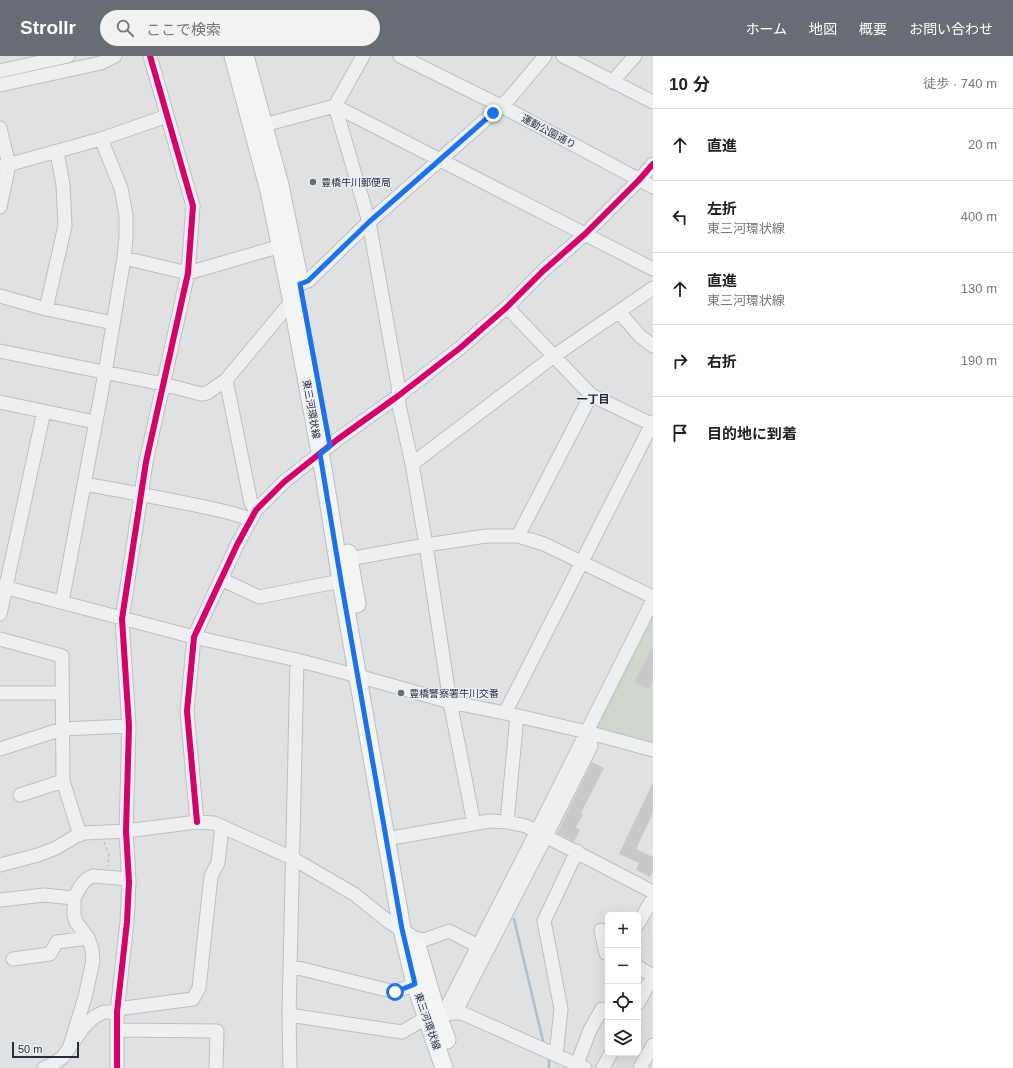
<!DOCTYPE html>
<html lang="ja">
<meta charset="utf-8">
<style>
body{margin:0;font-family:Arial,"Noto Sans JP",sans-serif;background:#f2f2f2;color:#222}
.controls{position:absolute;right:12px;bottom:12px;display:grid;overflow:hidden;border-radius:6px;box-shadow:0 4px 16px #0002}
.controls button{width:36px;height:36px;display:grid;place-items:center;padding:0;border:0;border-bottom:1px solid #e0e0e0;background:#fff;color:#222;font:20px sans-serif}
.scale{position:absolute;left:12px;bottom:10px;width:67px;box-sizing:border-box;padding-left:4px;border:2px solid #282f39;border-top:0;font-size:11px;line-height:14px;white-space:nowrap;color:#282f39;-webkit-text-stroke:3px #eceff3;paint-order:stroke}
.stop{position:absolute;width:12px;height:12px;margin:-9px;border:3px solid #1a73e8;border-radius:50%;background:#fff}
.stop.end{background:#1a73e8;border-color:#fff;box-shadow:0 1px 4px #0008}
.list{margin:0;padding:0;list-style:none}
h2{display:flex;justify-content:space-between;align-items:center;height:52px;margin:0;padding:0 16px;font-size:17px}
h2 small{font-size:13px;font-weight:400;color:#767676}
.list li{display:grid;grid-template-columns:26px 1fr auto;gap:12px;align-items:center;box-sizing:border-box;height:72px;padding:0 16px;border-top:1px solid #e0e0e0}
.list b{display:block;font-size:15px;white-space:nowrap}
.list p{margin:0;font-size:13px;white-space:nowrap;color:#767676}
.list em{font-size:13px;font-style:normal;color:#767676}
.icon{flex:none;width:22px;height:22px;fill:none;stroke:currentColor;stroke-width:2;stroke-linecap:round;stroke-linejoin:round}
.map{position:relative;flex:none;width:653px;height:1012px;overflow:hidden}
header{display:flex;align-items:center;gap:24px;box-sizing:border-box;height:56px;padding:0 20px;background:#686d74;color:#fff}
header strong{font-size:19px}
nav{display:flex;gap:22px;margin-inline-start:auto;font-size:14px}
.search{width:280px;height:36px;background:#f2f2f2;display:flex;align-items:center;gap:10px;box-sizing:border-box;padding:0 14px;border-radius:22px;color:#767676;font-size:15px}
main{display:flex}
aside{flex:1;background:#fff}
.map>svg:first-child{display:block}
.green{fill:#d0d7cf}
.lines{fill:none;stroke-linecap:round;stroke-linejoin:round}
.stream{stroke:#b0bdcb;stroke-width:2.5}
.building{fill:#c7c9cb}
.minor-casing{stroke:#bdbfc1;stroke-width:15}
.major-casing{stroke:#bcbec0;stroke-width:19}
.path{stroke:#bdbfc2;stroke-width:1.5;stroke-dasharray:3 3;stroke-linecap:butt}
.minor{stroke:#eeeff0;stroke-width:13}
.major{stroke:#f3f4f4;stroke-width:17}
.cycleway-casing{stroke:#eceff3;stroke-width:8}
.cycleway{stroke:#d6006c;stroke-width:6}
.route{stroke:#1a73e8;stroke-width:5}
.poi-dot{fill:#686d74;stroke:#eceff3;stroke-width:1.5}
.labels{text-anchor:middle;stroke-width:3;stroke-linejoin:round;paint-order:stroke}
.street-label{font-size:10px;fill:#282f39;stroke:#eceff3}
.poi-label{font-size:10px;fill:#282f39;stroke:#eceff3;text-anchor:start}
.neighbourhood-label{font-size:11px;font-weight:bold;fill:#1b202a;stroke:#eceff3}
</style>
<header>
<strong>Strollr</strong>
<div class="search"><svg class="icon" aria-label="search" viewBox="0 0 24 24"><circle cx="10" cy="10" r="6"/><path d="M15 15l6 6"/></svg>ここで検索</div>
<nav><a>ホーム</a><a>地図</a><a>概要</a><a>お問い合わせ</a></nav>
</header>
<main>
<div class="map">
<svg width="653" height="1012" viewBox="0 0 653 1012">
<rect width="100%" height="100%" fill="#dfe1e3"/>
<path class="green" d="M653 544V685L649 693 587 676Z"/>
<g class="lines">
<path class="stream" d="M514 863 543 985
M549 1004V1012"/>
</g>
<path class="building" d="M653 590V624L649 633 634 626Z
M592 706 604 712 581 757 583 758 576 771 580 774 574 786 557 777Z
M653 726V757L636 793 653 801V816L650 821 636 814 639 807 619 798Z"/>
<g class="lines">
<defs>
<path id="minor" d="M363 0 335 50 369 166 398 329 399 349 412 408 426 489 450 646 474 768
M400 0 501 50 653 131
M563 0 653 46
M0 15 68 0
M612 26 635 0
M0 29 101 7 115 0
M264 69 335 50 653 213
M0 72 9 109 0 151
M101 83 167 60
M0 111 101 83 121 132 126 159V181L124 202 105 317 62 546
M124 202 188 217 281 190
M300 228 308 225 369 166 508 44 545 0
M0 240 46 253 113 267
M507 251 591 339 653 369
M46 253 65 170 63 129 57 96
M619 256 640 280 653 290
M0 295 163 328 201 338 207 337 226 324 286 252 293 251
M226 324 251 447 256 454
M0 346 95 366
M412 408 554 300 653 232
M84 428C119 434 155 441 190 448 210 452 231 456 250 463
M518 480 591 339
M349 503 426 489 486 480H518L544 488 653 541
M221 523 259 541 341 525
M0 530 194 581 297 604 358 620 450 646 505 657 587 676 653 694
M0 558 44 355
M0 583 62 600 63 725 80 779
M0 637H62
M505 657 653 366
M0 693 62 673 129 670
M20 739 63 725
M197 766 187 655 194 581 237 489 256 454 284 426 338 383 398 340 460 292 507 251 543 215 585 178 639 124 653 108
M507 766 517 660
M386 783 489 765 507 766 526 770 653 836
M0 809 38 799 56 792 76 780 84 777 126 775 197 766 214 767 292 802 354 838 389 866 415 882 424 884 449 875 478 890
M74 842C79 833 83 823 93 820L129 823
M0 844 44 839 74 842V859L76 866 88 882 92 893 93 905 85 941 70 990
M638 868 653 842
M601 874 606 897H608
M13 903 50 898 57 886 88 882
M290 910 395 936 415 928
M638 911 653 920 638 947
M449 947 537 775 653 544
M450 947 462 957 585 1012
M117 953 193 943 199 932 211 820 218 807 222 770
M457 953 546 780 591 690 587 676
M289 959 402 976 419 966 427 963 452 957H462
M117 974 217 975 216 1012
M556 999 561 953 544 865 577 795
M577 1008 590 974 602 953
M44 1012 53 1008 63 1001 82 973 94 961 104 956H117
M117 1012V956L127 866 129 826 126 775 129 670 122 563 146 406 188 217 193 150 150 0
M290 1012 289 959 297 604
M603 1012 611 997
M640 1012 653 989"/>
<path id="major" d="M233 0 269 135 293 251 324 418 341 525 402 873 415 928 444 1012
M245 0 280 129 298 217
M348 497 357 548
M417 889 435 951 447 984"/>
</defs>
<use href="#minor" class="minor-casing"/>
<use href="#major" class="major-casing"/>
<path class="path" d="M104 786 109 799 108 810"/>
<use href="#minor" class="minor"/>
<use href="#major" class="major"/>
<defs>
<path id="cycleway" d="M197 766 187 655 194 581 237 489 256 454 284 426 338 383 398 340 460 292 507 251 543 215 585 178 639 124 653 108
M117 1012V956L127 866 129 826 126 775 129 670 122 563 146 406 188 217 193 150 150 0"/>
</defs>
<use href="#cycleway" class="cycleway-casing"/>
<use href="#cycleway" class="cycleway"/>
</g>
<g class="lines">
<path class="route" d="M395 936 415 928 402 873 341 525 320 398 330 390 300 228 308 225 369 166 493 57"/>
</g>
<g class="poi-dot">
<circle cx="313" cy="126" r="4"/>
<circle cx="401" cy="637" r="4"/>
</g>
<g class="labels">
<g class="street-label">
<text transform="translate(549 75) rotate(28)" y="4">運動公園通り</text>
<text transform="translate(312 353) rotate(80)" y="4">東三河環状線</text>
<text transform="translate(428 965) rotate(71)" y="4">東三河環状線</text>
</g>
<g class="poi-label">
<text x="321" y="130">豊橋牛川郵便局</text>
<text x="409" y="641">豊橋警察署牛川交番</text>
</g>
<g class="neighbourhood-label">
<text x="593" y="347">一丁目</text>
</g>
</g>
</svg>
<div class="controls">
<button>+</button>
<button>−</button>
<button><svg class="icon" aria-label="locate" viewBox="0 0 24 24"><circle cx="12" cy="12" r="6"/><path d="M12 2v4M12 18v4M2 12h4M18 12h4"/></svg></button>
<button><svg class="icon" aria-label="layers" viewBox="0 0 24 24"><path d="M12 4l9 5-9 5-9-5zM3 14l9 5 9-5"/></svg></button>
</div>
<div class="scale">50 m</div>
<div class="stop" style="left:395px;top:936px"></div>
<div class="stop end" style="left:493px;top:57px"></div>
</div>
<aside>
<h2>10 分<small>徒歩 · 740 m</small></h2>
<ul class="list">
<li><svg class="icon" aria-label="ahead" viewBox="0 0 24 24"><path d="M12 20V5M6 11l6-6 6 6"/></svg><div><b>直進</b></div><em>20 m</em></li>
<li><svg class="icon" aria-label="left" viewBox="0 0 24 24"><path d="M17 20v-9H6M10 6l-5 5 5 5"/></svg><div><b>左折</b><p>東三河環状線</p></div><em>400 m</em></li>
<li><svg class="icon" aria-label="ahead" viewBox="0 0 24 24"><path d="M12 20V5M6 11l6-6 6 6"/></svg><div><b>直進</b><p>東三河環状線</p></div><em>130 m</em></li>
<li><svg class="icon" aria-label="right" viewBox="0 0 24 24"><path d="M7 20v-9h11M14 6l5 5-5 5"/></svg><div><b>右折</b></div><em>190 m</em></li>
<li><svg class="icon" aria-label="arrive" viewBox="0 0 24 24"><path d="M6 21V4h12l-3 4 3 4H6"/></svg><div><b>目的地に到着</b></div></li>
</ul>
</aside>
</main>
